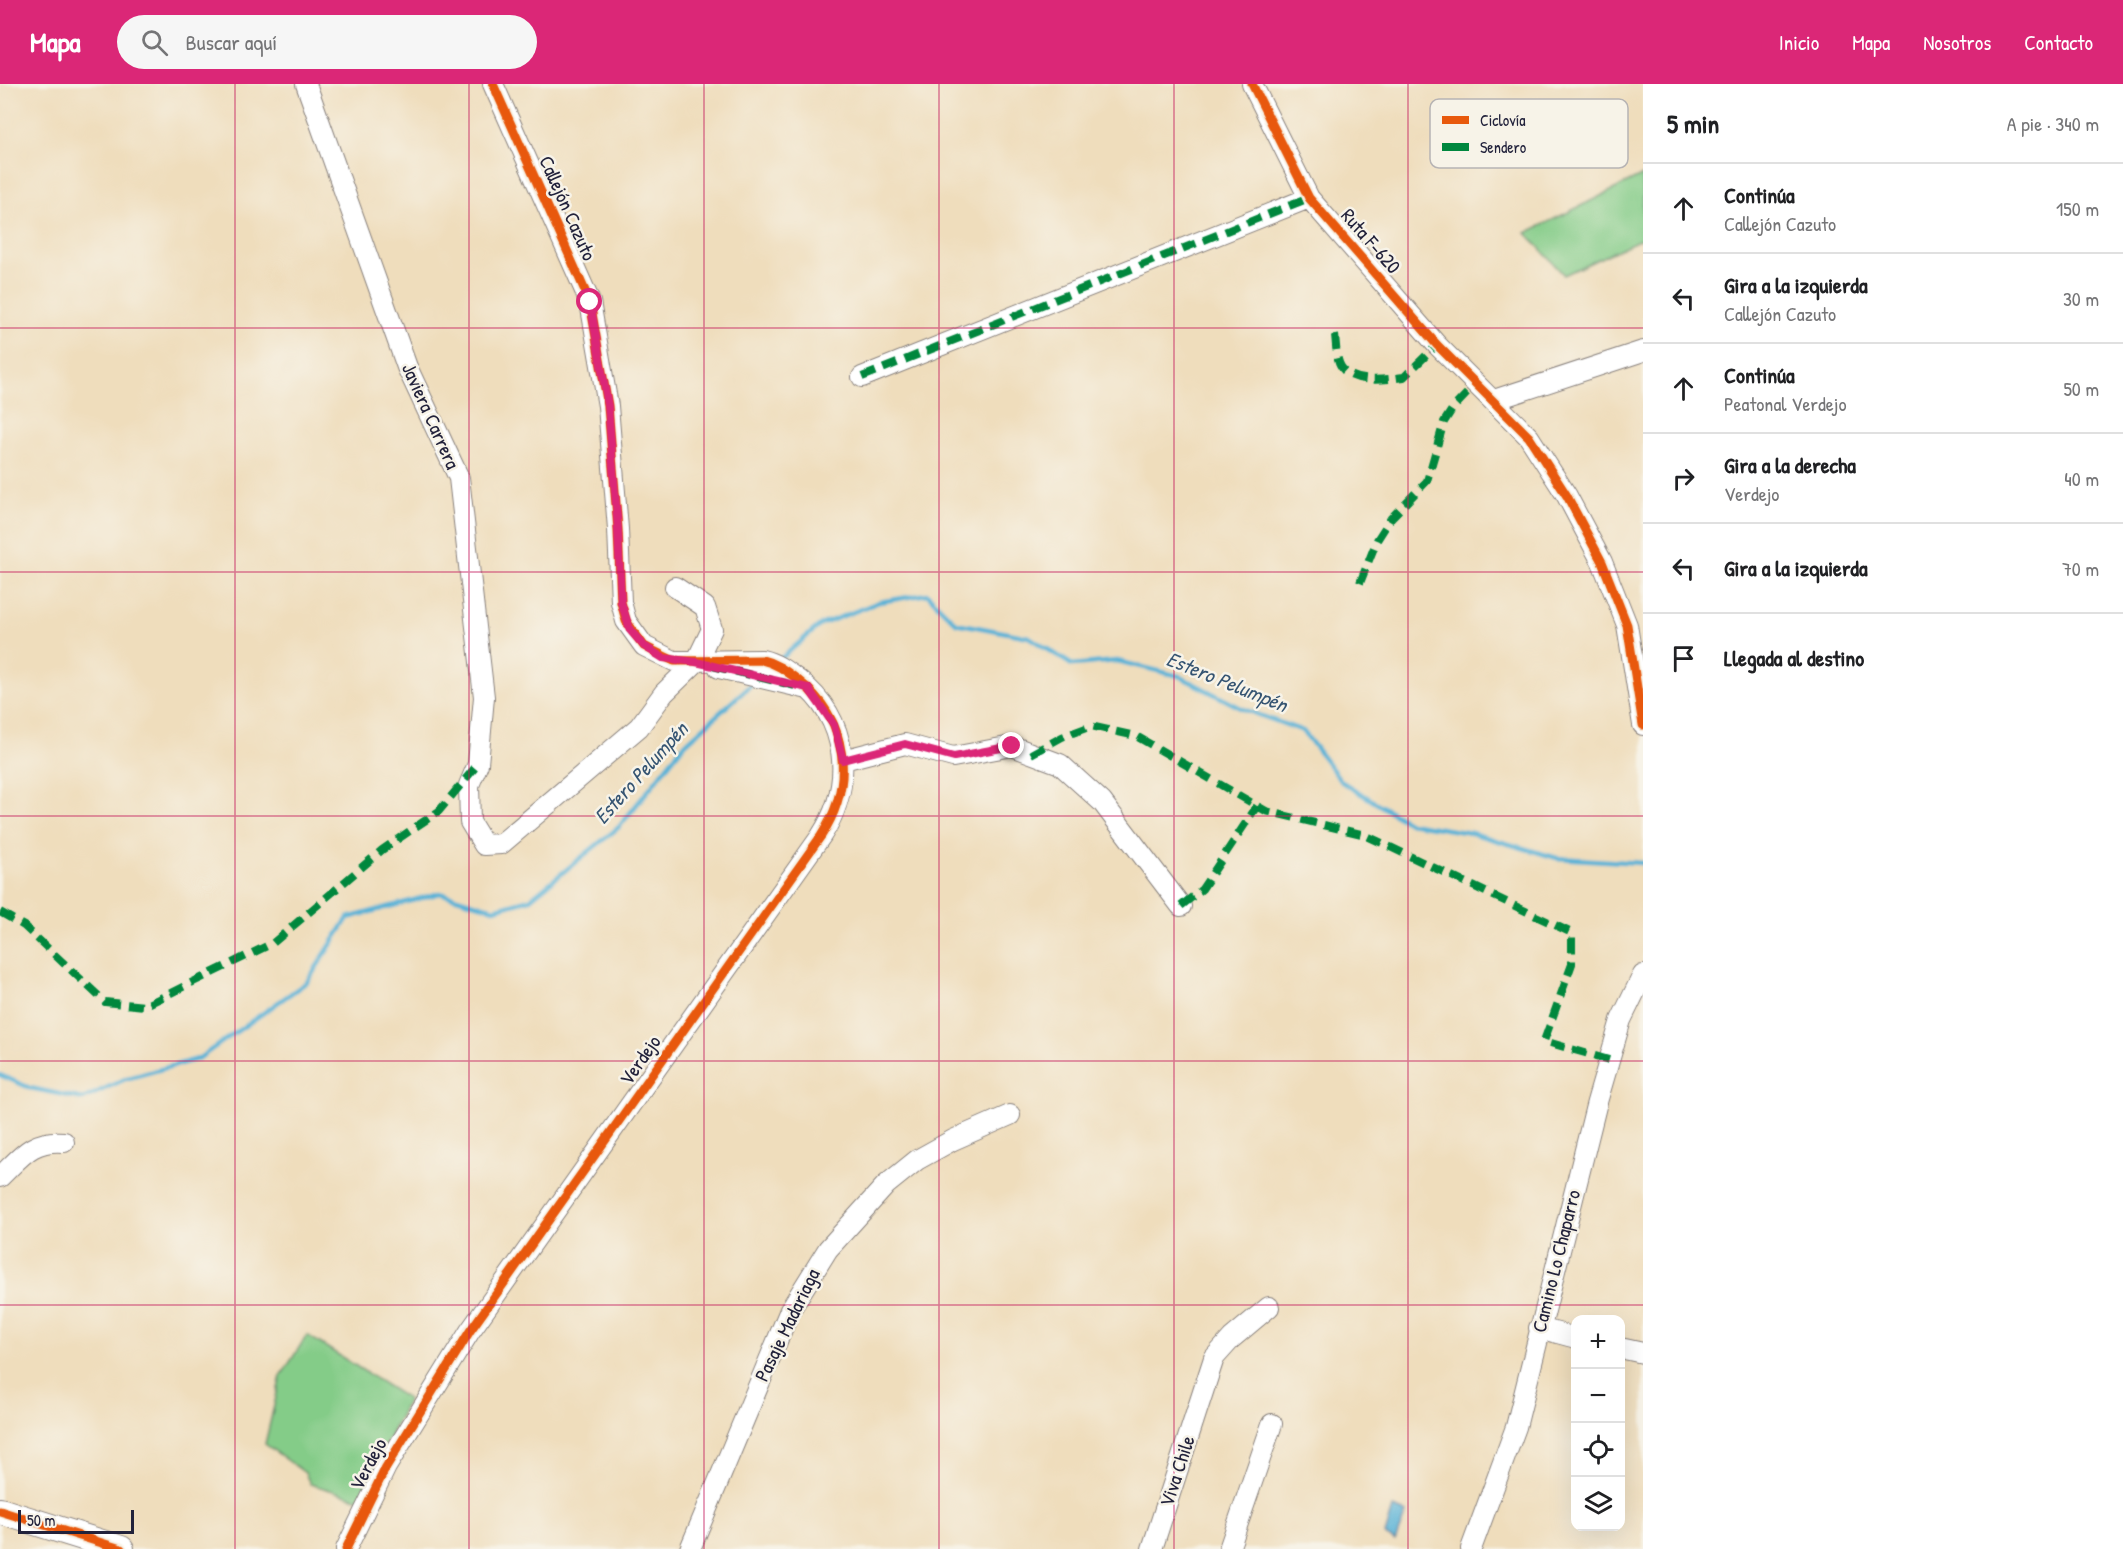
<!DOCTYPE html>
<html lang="es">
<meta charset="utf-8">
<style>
body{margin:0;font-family:"Patrick Hand",sans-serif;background:#f6f6f6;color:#202124}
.controls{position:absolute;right:18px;bottom:18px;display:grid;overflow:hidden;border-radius:12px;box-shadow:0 6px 24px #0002}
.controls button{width:54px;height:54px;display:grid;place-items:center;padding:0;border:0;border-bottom:2px solid #e0e0e0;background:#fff;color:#202124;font:30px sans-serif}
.scale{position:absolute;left:18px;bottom:15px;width:116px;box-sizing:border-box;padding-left:6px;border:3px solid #22223b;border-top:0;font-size:16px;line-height:21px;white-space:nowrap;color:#22223b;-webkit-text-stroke:4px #f7f3e8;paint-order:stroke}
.stop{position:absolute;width:18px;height:18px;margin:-14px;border:4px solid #db2777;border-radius:50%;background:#fff}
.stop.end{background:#db2777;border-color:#fff;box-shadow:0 2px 6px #0008}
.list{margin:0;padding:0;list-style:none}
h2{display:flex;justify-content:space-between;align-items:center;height:78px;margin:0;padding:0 24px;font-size:26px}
h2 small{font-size:20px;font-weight:400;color:#757577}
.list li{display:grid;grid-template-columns:39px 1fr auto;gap:18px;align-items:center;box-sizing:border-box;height:90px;padding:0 24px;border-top:2px solid #e0e0e0}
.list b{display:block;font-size:22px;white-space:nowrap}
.list p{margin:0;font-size:20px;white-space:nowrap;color:#757577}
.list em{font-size:20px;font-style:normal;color:#757577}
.icon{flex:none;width:33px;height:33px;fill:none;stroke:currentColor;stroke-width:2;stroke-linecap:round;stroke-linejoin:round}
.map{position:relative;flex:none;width:1643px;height:1465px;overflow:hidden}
header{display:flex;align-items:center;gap:36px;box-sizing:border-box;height:84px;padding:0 30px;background:#db2777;color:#fff}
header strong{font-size:28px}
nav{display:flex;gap:33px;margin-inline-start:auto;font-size:21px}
.search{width:420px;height:54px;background:#f6f6f6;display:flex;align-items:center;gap:15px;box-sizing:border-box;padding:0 21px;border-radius:33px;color:#757577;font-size:22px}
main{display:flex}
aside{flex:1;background:#fff}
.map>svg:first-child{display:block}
.green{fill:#84cc88;stroke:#537762;stroke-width:1.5}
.water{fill:#59b2d7;stroke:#3e6a89;stroke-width:1.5}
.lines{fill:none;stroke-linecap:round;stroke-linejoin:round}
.stream{stroke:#59b2d7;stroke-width:4.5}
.minor-casing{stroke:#88807c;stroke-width:22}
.major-casing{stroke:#88807c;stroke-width:28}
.minor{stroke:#fff;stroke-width:20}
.major{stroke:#fff;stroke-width:26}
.quiet{stroke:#00873e;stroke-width:8;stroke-dasharray:15 8;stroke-linecap:butt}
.cycleway-casing{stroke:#f7f3e8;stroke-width:13}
.cycleway{stroke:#e8590c;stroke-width:9}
.route{stroke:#db2777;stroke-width:8}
.grid{fill:none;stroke:#c2185b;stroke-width:1.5;stroke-opacity:0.55}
.labels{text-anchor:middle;stroke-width:5;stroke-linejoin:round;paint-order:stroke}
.street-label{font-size:20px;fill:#22223b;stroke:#f7f3e8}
.water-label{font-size:21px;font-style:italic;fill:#355472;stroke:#f7f3e8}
.key{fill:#f7f3e8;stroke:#b7b4b4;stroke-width:1.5}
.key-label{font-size:16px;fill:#22223b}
</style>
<header>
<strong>Mapa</strong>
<div class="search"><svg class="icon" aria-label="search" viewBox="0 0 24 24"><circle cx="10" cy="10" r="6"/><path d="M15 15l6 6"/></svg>Buscar aquí</div>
<nav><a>Inicio</a><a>Mapa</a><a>Nosotros</a><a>Contacto</a></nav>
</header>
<main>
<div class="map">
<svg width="1643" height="1465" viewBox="0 0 1643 1465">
<rect width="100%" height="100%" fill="#f7f3e8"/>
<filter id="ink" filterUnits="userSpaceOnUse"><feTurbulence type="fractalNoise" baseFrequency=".0167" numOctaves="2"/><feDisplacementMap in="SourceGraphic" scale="12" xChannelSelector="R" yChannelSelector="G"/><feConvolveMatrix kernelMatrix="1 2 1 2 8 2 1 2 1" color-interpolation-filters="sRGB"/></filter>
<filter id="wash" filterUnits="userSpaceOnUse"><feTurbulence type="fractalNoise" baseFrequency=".008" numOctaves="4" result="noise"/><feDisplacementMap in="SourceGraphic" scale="24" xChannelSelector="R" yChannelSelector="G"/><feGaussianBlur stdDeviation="1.35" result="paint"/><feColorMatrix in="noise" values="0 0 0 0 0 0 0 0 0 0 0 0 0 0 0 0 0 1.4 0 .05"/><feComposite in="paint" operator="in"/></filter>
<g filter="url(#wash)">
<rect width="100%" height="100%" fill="#efddbc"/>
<path class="green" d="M1643 91V154L1564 191 1526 149Z
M307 1251 408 1315 360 1415 310 1400 305 1389 265 1360 281 1292Z"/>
<path class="water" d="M1393 1424 1406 1429 1395 1457 1385 1451Z"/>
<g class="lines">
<path class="stream" d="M779 576 820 541 879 518 927 510 956 539 1029 553 1072 581 1117 577 1179 592 1243 625 1303 647 1342 698 1409 739 1471 749 1557 774 1643 779
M0 991 30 1004 83 1015 125 995 198 975 307 898 348 834 440 809 494 825 530 815 619 743 683 662 754 598"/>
</g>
</g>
<g filter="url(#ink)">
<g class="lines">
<defs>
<path id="minor" d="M306 0 407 283 459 394 484 613 478 680 469 701 470 738 484 761 501 760 639 643 664 609 696 578 712 545 705 523 675 503
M1252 0 1309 114 1437 261 1529 353 1567 412 1602 478 1627 541 1643 641
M862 293 1309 114
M1494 316 1643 267
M719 584 804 604
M843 676 905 660 953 673 1012 662 1060 680 1102 718 1181 822
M0 1093C21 1073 32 1055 64 1058
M1539 1244 1576 1254
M1620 1264 1643 1269
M346 1465 386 1383 470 1247 821 752C855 700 849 635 798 596 786 587 776 579 762 576L674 577 644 562 626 537 621 518 618 445 608 322 590 218 493 0
M690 1465 790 1226 828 1165 886 1101 917 1076 953 1056 1010 1031
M1152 1465 1214 1274 1232 1254 1269 1223
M1229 1465 1272 1340
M1471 1465 1516 1343 1597 1018 1621 936 1643 891"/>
<path id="major" d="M0 1427 121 1465"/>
</defs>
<use href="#minor" class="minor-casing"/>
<use href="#major" class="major-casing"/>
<use href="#minor" class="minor"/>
<use href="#major" class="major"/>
<path class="quiet" d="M1335 251C1336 259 1336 268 1338 275 1344 302 1384 296 1404 293L1437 261
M862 293 1309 114
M1360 499 1377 456 1391 434 1427 397 1444 338 1453 324 1477 299
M713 582 804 604
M1031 670 1062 653 1091 642 1136 652 1266 727 1365 751 1572 849V880L1544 957 1609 976
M1181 822 1202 805 1257 722
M0 828 24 842 105 918 144 922 273 859 382 766 439 727 478 680"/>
<defs>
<path id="cycleway" d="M1252 0 1309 114 1437 261 1529 353 1567 412 1602 478 1627 541 1643 641
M0 1427 121 1465
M346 1465 386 1383 470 1247 821 752C855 700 849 635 798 596 786 587 776 579 762 576L674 577 644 562 626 537 621 518 618 445 608 322 590 218 493 0"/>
</defs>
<use href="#cycleway" class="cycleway-casing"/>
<use href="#cycleway" class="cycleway"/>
</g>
</g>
<g class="lines" filter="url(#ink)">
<path class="route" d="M590 218 608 322 618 445 621 518 630 546 644 562 663 574 696 578 808 604 834 641 843 676 905 660 954 673 1012 662"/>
</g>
<path class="grid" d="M235 0V1465M469 0V1465M704 0V1465M939 0V1465M1174 0V1465M1408 0V1465M0 244H1643M0 488H1643M0 732H1643M0 977H1643M0 1221H1643"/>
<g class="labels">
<g class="street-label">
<text transform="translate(568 124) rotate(66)" y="7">Callejón Cazuto</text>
<text transform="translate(1371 157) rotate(49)" y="7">Ruta F-620</text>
<text transform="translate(431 332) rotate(66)" y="7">Javiera Carrera</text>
<text transform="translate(640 976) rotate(-55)" y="7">Verdejo</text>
<text transform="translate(1556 1177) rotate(-76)" y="7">Camino Lo Chaparro</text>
<text transform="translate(787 1241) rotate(-64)" y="7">Pasaje Madariaga</text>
<text transform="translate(368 1380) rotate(-62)" y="7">Verdejo</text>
<text transform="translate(1177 1387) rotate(-72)" y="7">Viva Chile</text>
</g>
<g class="water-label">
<text transform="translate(1227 598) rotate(22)" y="7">Estero Pelumpén</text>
<text transform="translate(641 689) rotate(-48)" y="7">Estero Pelumpén</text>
</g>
</g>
<rect x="1430" y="15" width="198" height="69" rx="9" class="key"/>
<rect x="1442" y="32" width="27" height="8" fill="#e8590c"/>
<rect x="1442" y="59" width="27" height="8" fill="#00873e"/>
<g class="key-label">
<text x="1480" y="42">Ciclovía</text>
<text x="1480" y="69">Sendero</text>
</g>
</svg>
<div class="controls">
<button>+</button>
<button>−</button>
<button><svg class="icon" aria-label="locate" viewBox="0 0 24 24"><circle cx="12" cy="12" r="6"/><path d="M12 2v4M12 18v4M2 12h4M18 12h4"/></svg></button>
<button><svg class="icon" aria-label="layers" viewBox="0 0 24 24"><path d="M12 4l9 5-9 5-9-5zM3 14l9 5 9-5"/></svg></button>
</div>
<div class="scale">50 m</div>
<div class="stop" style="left:590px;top:218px"></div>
<div class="stop end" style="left:1012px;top:662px"></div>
</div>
<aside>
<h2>5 min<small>A pie · 340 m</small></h2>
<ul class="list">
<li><svg class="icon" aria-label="ahead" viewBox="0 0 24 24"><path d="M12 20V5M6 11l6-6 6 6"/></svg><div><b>Continúa</b><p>Callejón Cazuto</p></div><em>150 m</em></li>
<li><svg class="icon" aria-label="left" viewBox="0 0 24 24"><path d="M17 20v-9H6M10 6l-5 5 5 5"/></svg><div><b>Gira a la izquierda</b><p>Callejón Cazuto</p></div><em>30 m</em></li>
<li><svg class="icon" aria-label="ahead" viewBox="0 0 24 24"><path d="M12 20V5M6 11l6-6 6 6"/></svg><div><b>Continúa</b><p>Peatonal Verdejo</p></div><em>50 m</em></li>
<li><svg class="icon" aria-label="right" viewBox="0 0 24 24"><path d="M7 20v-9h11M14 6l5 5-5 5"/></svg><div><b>Gira a la derecha</b><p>Verdejo</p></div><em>40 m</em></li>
<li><svg class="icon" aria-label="left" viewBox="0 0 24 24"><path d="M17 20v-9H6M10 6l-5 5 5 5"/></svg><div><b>Gira a la izquierda</b></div><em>70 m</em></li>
<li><svg class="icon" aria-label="arrive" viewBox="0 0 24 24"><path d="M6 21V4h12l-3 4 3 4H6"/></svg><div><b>Llegada al destino</b></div></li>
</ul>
</aside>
</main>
